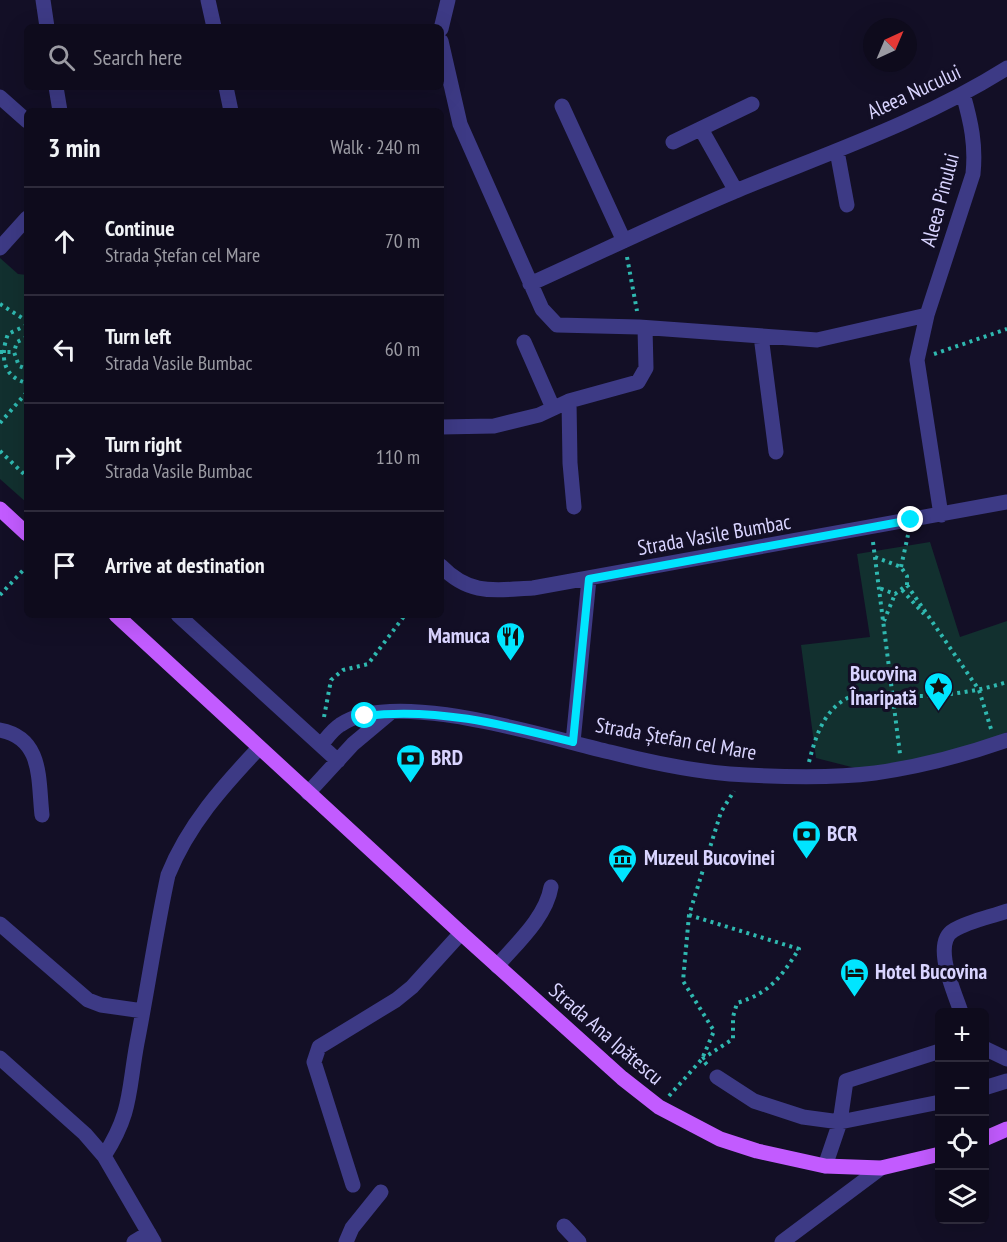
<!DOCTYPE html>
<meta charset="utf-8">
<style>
body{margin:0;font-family:"PT Sans Narrow",sans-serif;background:#171425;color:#f1f3f6}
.controls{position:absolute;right:18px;bottom:18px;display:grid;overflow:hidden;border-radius:9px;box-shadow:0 6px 24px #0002}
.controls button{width:54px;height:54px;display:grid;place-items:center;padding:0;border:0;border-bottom:2px solid #2e2b3b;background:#0e0b1c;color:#f1f3f6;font:30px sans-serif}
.compass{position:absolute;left:863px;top:18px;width:54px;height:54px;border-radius:50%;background:#0e0b1c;box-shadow:0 6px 24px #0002;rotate:44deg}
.stop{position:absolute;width:18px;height:18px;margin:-14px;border:4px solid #00e5ff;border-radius:50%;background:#fff}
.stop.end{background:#00e5ff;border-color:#fff;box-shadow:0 2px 6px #0008}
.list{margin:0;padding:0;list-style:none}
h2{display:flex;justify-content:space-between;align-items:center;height:78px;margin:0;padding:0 24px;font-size:26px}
h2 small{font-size:20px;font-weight:400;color:#9b9ba3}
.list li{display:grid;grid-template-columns:39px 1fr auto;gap:18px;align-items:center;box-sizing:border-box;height:108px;padding:0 24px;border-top:2px solid #2e2b3b}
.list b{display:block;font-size:22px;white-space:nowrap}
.list p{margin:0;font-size:20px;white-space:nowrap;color:#9b9ba3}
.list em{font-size:20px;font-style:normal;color:#9b9ba3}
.icon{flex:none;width:33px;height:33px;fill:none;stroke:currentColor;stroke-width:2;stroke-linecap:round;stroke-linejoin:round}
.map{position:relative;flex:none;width:1007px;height:1242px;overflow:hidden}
.search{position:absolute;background:#0e0b1c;box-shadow:0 6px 24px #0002;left:24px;top:24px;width:420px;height:66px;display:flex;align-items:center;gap:15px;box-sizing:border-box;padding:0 21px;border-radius:9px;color:#9b9ba3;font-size:22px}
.panel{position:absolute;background:#0e0b1c;box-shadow:0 6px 24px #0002;left:24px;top:108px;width:420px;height:510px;border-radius:9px}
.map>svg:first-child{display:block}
.green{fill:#12302f}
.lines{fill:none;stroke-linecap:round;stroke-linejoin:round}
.path{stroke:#2fb8b0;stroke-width:4;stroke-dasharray:3 4.5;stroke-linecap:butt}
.minor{stroke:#3d3a85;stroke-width:15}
.major{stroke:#c25bff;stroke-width:15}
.route{stroke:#00e5ff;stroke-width:8}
.labels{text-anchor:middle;stroke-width:6;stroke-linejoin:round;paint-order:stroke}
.street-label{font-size:21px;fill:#d9d4ff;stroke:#130f26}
.poi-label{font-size:21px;font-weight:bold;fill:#d9d4ff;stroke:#130f26;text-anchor:start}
</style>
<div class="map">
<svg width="1007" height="1242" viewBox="0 0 1007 1242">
<rect width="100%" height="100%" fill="#130f26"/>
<path class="green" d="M0 258 18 274 27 275V503L0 479Z
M930 542 960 637 1007 621V732L956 755 875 773 816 758 801 645 870 637 857 554Z"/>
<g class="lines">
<path class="path" d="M627 257 637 311
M0 304 27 321
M27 325 8 334C0 355 2 377 27 383
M27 337 17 342 14 352 19 366 27 369
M0 352H14
M934 354 1007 329
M0 423 27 392
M0 451 27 477
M873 542 900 754
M875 557 901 567 907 576V585L895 594 879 588
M901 567 908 535
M907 585 979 690 991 729
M902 590 924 614
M0 595 27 566
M884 621 895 594
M324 717 331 680 343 670 368 664 405 615
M809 762C815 739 822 714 844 700 863 688 899 696 921 696 951 695 979 691 1007 682
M689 915 799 949C781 977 770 993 737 1003L733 1017V1039L702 1059 708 1066
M669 1096 702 1059 714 1031 683 981 689 915 721 812 734 791"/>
<path class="minor" d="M43 0 47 27
M208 0 214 27
M441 29 448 0
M441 41 460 124 542 309 557 325 639 327 817 340 927 315
M56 87 60 111
M226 87 231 111
M0 97 27 121
M562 106 624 241
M701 129 736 191
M673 142 752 104
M837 151 847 205
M0 248 27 218
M530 284C599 253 668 219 738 190 828 153 923 121 1007 68
M761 336 776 452
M524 342 553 408
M569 401 570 463 574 507
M441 427 494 426 539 415 569 401 638 382 646 368 645 328
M941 515 917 360 927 315 973 174C976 145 971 122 963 94
M441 566C470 596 495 590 533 588L1007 502
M178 615 338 761
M0 730C43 738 38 779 42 815
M573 742 589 579
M321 745C327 738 332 730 340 725 394 687 549 738 610 752 645 761 694 771 730 774 777 777 828 779 875 773 917 767 967 754 1007 740
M308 793 353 744 390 713
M0 924 88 1000 101 1005 143 1011
M497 966C517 943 546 917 551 887
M961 1012C955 993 931 943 954 930 969 921 990 917 1007 911
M984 1048 1007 1059
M0 1058 85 1134 104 1156 154 1242
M717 1077 754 1101 803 1117 840 1122 940 1102
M984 1088 1007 1081
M104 1156C132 1112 128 1092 137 1043 148 987 156 930 168 875 188 825 223 786 259 748
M825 1166 840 1122 846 1081 940 1051
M353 1185 314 1062 319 1047 396 1000 412 987 461 933
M564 1226 579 1242
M134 1242 149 1233
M346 1242 352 1228 381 1192
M782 1242 881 1168"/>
<path class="major" d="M0 509 27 534
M116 615 461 933 622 1078 659 1107 720 1139 757 1151 825 1166 881 1168 940 1154
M984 1139 1007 1129"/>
</g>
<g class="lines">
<path class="route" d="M365 716C436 707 505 725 573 742L589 579 911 520"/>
</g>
<defs>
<symbol id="restaurant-pin" viewBox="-11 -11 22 30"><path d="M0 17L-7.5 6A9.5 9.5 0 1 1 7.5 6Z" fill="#00e5ff" stroke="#130f26"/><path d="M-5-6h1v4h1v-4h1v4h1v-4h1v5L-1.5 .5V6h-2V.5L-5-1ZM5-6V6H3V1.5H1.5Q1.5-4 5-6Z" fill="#111"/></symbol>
<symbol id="sight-pin" viewBox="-11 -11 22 30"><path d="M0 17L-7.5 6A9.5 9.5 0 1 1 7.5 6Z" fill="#00e5ff" stroke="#130f26"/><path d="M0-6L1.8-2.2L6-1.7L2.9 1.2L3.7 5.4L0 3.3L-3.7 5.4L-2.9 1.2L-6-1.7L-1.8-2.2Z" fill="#111"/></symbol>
<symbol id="bank-pin" viewBox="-11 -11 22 30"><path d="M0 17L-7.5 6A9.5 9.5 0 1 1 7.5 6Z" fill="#00e5ff" stroke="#130f26"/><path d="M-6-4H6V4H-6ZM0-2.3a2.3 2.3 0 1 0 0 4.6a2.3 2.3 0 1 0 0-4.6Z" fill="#111"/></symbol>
<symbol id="museum-pin" viewBox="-11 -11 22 30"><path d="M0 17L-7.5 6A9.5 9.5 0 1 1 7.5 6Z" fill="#00e5ff" stroke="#130f26"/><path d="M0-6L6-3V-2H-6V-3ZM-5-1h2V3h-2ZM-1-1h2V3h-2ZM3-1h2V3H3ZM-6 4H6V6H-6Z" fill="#111"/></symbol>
<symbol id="hotel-pin" viewBox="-11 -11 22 30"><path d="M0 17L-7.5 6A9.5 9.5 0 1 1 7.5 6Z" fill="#00e5ff" stroke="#130f26"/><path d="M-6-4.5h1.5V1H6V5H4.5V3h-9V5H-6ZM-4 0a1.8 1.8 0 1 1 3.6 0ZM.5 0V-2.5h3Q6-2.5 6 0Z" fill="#111"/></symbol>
</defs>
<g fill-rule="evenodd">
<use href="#restaurant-pin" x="494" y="620" width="33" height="45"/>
<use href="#sight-pin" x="922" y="670" width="33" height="45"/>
<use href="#bank-pin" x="394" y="742" width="33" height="45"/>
<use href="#bank-pin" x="790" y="818" width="33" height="45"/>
<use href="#museum-pin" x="606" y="842" width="33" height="45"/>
<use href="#hotel-pin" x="838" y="956" width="33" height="45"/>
</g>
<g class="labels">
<g class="street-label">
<text transform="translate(914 92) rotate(-25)" y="7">Aleea Nucului</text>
<text transform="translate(940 200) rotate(-75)" y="7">Aleea Pinului</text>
<text transform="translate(714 535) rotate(-10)" y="7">Strada Vasile Bumbac</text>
<text transform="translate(676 739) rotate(10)" y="7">Strada Ștefan cel Mare</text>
<text transform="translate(606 1034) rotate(41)" y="7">Strada Ana Ipătescu</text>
</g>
<g class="poi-label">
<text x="490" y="643" text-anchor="end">Mamuca</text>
<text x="917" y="681" text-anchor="end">Bucovina<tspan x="917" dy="24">Înaripată</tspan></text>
<text x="431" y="765">BRD</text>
<text x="827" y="841">BCR</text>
<text x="644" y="865">Muzeul Bucovinei</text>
<text x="875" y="979">Hotel Bucovina</text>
</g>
</g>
</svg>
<div class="controls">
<button>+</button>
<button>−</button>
<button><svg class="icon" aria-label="locate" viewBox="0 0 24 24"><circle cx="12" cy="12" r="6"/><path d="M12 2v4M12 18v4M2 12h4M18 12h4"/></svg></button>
<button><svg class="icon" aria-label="layers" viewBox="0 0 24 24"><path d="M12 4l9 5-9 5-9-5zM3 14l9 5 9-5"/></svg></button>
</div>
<svg class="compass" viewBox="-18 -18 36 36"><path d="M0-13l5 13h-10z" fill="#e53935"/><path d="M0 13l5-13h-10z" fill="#9b9ba3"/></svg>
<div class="stop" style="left:365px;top:716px"></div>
<div class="stop end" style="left:911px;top:520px"></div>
<div class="search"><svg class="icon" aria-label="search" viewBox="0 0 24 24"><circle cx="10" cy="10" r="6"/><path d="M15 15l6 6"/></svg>Search here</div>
<section class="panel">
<h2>3 min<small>Walk · 240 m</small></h2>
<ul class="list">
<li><svg class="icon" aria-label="ahead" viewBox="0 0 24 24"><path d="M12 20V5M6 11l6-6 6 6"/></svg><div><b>Continue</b><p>Strada Ștefan cel Mare</p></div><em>70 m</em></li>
<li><svg class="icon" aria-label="left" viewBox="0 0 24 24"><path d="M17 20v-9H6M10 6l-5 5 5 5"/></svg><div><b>Turn left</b><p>Strada Vasile Bumbac</p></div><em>60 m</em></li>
<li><svg class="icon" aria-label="right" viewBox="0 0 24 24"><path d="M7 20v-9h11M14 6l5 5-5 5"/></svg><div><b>Turn right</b><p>Strada Vasile Bumbac</p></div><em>110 m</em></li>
<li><svg class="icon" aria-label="arrive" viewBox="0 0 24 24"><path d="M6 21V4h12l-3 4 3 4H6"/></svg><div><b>Arrive at destination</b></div></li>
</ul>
</section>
</div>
